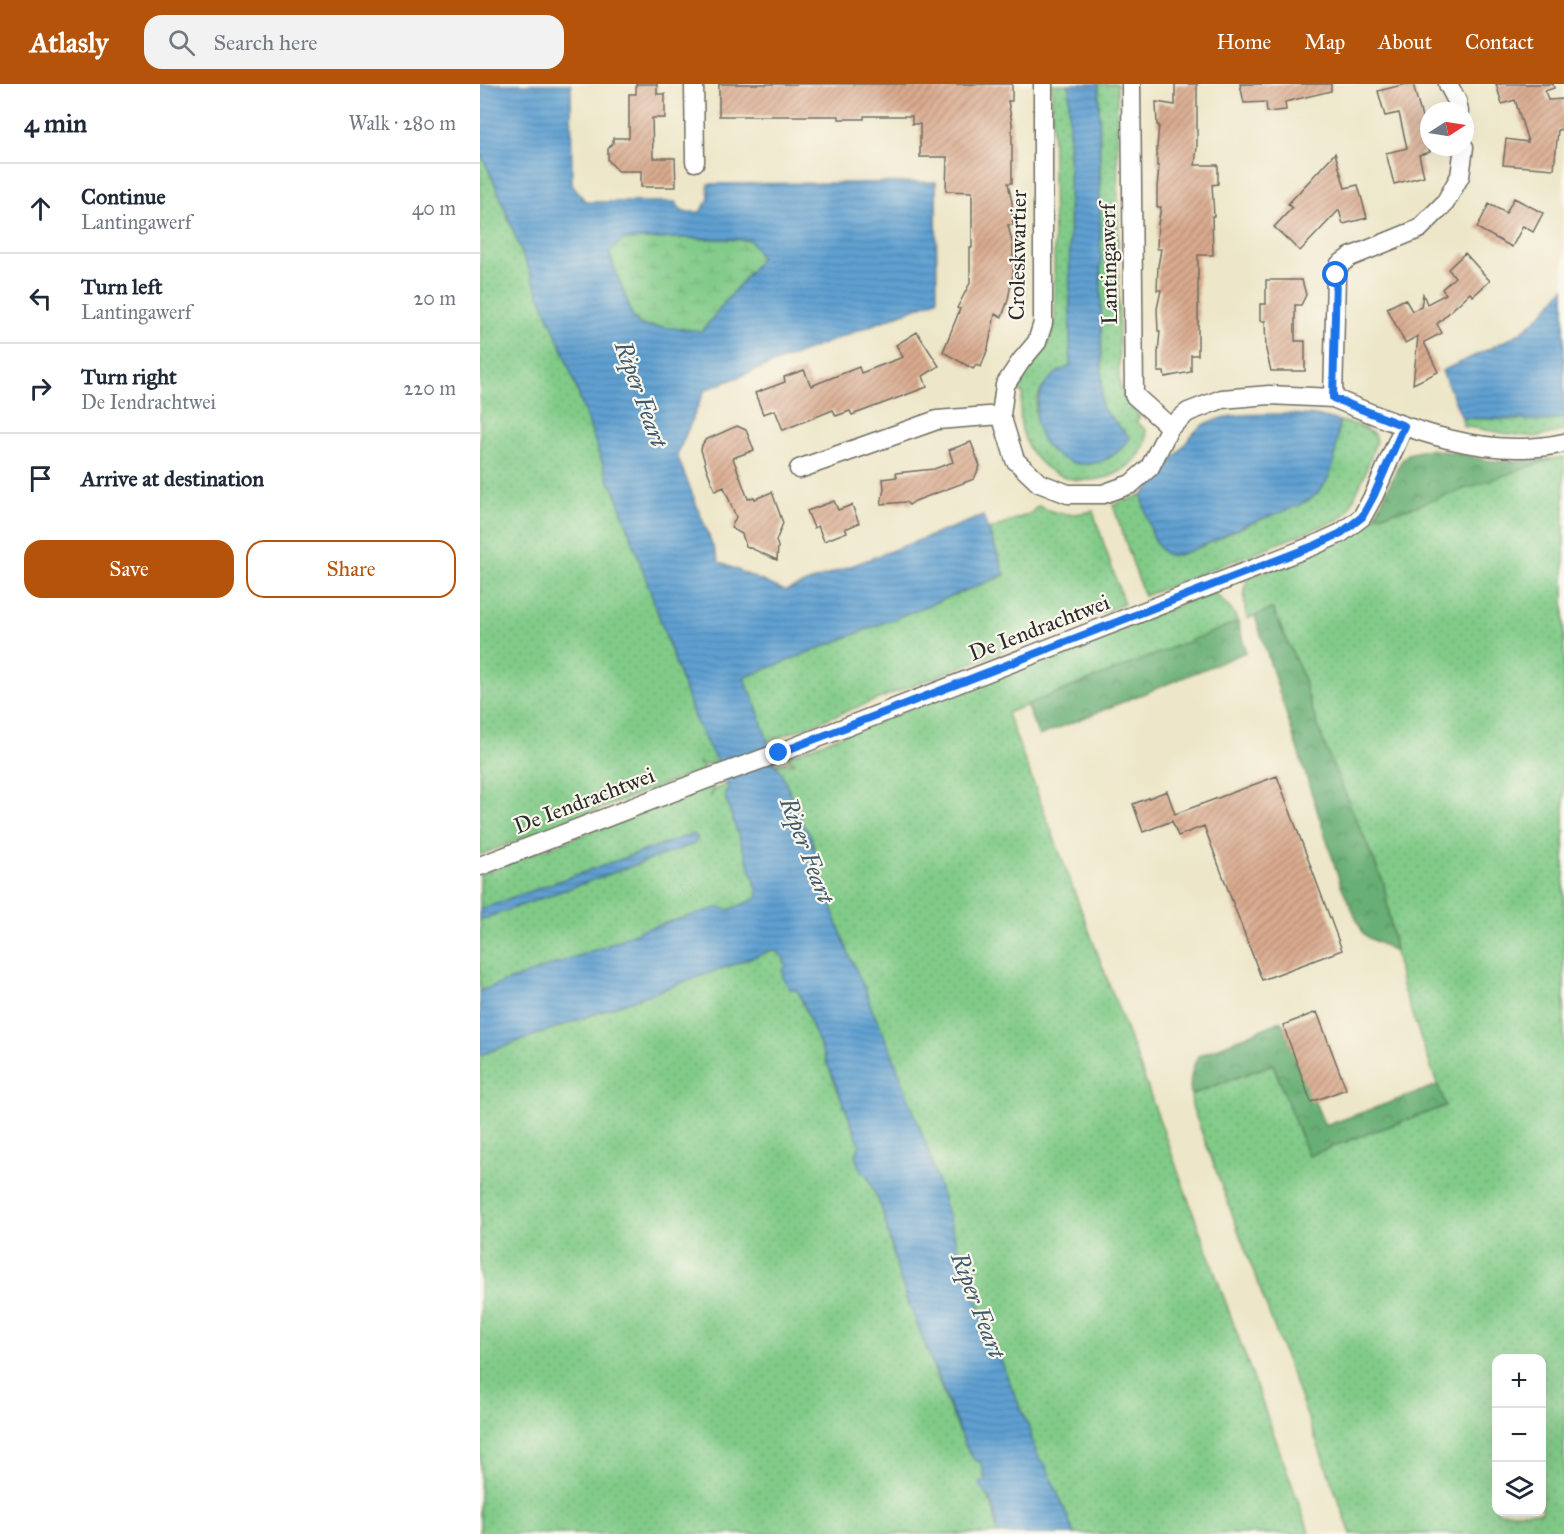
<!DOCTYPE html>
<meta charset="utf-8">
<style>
body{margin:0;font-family:"IM FELL Great Primer",serif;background:#f2f2f3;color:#1f2937}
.controls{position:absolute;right:18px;bottom:18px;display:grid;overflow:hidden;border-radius:12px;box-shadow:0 6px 24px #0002}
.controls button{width:54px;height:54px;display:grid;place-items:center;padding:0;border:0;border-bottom:2px solid #e0e1e3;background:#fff;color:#1f2937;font:30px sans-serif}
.compass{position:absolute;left:940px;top:18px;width:54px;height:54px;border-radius:50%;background:#fff;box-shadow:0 6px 24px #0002;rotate:78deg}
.stop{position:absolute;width:18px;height:18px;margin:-14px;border:4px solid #1a73e8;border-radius:50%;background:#fff}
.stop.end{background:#1a73e8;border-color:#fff;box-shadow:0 2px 6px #0008}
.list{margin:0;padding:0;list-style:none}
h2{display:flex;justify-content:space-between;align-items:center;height:78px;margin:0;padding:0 24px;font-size:26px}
h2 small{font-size:20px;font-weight:400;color:#747a83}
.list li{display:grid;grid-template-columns:39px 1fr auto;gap:18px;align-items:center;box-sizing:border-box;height:90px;padding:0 24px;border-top:2px solid #e0e1e3}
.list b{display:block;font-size:22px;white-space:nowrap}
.list p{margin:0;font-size:20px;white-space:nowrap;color:#747a83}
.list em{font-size:20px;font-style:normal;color:#747a83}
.actions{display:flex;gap:12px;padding:18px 24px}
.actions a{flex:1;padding:14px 0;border:2px solid #b45309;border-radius:18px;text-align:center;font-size:21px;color:#b45309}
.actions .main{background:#b45309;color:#fff}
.icon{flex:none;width:33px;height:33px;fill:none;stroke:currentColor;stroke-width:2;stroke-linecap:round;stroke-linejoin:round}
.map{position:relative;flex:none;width:1084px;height:1450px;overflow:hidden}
header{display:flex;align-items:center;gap:36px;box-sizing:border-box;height:84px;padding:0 30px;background:#b45309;color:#fff}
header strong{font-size:28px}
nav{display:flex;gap:33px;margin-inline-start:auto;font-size:21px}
.search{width:420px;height:54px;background:#f2f2f3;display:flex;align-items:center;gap:15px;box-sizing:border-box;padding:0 21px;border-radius:18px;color:#747a83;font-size:22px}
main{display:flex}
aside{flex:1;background:#fff}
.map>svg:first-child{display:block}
.grass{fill:url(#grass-dots);stroke:#567b5a;stroke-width:1.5;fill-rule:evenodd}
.forest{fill:url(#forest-crowns);stroke:#4a6d50;stroke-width:1.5}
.wetland{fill:url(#wetland-marsh);stroke:#567b5a;stroke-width:1.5}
.water{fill:url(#water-rules);stroke:#45667e;stroke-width:1.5;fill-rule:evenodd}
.building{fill:url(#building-hatch)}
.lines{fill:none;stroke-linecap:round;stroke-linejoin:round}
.street-casing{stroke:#6f6c62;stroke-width:21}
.street{stroke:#fff;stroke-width:18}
.route{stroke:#1a73e8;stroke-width:8}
.labels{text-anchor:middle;stroke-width:4.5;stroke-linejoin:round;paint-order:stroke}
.street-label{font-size:22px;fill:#2b2b2b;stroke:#fbf7ec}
.water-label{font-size:24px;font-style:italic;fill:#405a6e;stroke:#fbf7ec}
</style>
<header>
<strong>Atlasly</strong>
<div class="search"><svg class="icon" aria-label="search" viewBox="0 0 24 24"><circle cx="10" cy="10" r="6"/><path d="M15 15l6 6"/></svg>Search here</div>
<nav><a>Home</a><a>Map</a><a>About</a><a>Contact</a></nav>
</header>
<main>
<aside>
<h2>4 min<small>Walk · 280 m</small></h2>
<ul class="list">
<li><svg class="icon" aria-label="ahead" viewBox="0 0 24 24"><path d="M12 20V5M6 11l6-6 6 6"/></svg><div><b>Continue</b><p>Lantingawerf</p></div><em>40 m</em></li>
<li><svg class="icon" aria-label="left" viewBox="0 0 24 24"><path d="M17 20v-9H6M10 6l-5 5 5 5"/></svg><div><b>Turn left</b><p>Lantingawerf</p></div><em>20 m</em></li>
<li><svg class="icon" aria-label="right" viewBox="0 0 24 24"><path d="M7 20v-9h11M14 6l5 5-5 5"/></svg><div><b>Turn right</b><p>De Iendrachtwei</p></div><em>220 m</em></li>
<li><svg class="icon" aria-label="arrive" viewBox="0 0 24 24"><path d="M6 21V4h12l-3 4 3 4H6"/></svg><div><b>Arrive at destination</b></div></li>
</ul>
<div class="actions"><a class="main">Save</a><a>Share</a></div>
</aside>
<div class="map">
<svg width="1084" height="1450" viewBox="0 0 1084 1450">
<defs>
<pattern id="grass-dots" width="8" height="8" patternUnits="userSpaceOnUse" patternTransform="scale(1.5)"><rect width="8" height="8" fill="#81cb88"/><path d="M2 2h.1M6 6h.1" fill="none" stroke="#70ae76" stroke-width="1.8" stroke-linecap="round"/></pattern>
<pattern id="forest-crowns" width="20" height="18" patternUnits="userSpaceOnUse" patternTransform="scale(1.5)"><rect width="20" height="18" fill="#68af74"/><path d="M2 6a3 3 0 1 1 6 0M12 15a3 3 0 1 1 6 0" fill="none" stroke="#568f5f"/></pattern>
<pattern id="wetland-marsh" width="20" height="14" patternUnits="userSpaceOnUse" patternTransform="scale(1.5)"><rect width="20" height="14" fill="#81cb88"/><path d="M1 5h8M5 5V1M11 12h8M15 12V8" fill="none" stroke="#70ae76"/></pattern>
<pattern id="water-rules" width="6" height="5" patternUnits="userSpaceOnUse" patternTransform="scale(1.5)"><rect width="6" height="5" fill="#5fa0d2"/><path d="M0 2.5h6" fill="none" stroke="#4f83ab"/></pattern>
<pattern id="building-hatch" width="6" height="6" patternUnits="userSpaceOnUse" patternTransform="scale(1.5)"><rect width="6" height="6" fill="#d9aa8e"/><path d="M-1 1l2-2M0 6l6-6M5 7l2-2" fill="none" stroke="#b08b74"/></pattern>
</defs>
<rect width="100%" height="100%" fill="#fbf7ec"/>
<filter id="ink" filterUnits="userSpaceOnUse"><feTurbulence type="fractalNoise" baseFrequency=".0167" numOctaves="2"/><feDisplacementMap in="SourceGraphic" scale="12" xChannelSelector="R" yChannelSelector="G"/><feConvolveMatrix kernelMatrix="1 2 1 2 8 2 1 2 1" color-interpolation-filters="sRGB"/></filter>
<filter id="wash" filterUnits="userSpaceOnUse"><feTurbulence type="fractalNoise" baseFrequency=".008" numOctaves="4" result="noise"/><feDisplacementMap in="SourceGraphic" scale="24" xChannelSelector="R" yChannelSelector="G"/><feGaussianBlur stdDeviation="1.35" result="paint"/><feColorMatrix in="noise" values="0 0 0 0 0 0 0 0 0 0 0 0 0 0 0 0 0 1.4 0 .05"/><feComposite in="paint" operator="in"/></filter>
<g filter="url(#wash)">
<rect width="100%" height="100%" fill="#ede6c8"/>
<path class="grass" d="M572 0H589L590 282C575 289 555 305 556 324 556 330 560 337 562 342 568 362 570 368 589 377L650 354 622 324 619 0H637L639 291C641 314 644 316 660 332L656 338 666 346C668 358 665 361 659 371 651 382 637 391 624 394 570 407 529 362 543 309L539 307 545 290 557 277 566 264 571 252 575 238Z
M0 68 15 100 45 177 84 269 130 400 134 404 216 638 237 677 225 681 218 678V680L223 682 224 685 0 771Z
M1084 333V347L1055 353 1028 350 983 342 982 334 1068 337Z
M859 337 878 341 894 350 896 357 885 390 868 427 860 435 664 512 633 421 662 411 670 442 678 462 685 469 691 472 712 466 767 441 825 418 857 355Z
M1084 373V1450H871L712 1022 711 1011 793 980 828 1072 867 1057 965 1022 922 902 915 867 904 800 846 665 829 616 822 590 793 525 767 535C764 520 763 509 767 495L872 452 886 441 893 432 930 424 997 399 1071 375ZM1017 1274H1062V1428H1017Z
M558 422C581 432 588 432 613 427L644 520 287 658 275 619 263 593 525 491 509 446 551 429Z
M734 508 753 528 758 538 527 629 655 969 830 1450H594L587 1431 565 1380 560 1376 552 1358 551 1348 530 1300 483 1180 448 1066 411 967 391 923 386 907 370 873 357 839 335 768 330 750 324 743 302 690 296 681 306 678 314 680 315 679 309 676 308 672Z
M247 700 249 705 246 716 277 804 278 814 249 826 162 846 126 862 0 907V836L214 760 215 751 212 750 0 825V790L231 702 233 706 230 712 231 713 235 705Z
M293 866 299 868 305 875 306 883 318 907 380 1061 377 1068 402 1125 419 1192 465 1314 486 1363C504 1380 506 1384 504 1409 515 1420 515 1435 517 1450H0V971Z"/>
<path class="forest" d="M949 365 976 369 1006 376 1027 378 1071 375 930 424 895 432 920 379 928 370Z
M792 525 822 590 829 616 846 665 904 800 915 867 889 854 883 849 861 801 775 532Z
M758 538 766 568 559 652 546 621Z
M801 937 845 1042 958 1001 966 1022 867 1057 828 1072 793 980 744 998 711 1011C709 998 712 984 718 972Z"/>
<path class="wetland" d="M199 154 270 156 281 174 222 247 160 241 153 233 129 169 142 156Z"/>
<path class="water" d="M0 0H91L92 101 106 118H195L203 128H220L229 115 228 100 456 98 457 216 225 306 197 371 239 478 305 507 503 432 525 491 264 594 275 619 296 681 302 690 324 743 330 750 335 768 357 839 370 873 386 907 391 923 411 967 448 1066 483 1180 530 1300 551 1348 552 1358 560 1376 565 1380 587 1431 594 1450H517L515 1428 510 1414 504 1409 499 1398 505 1396V1391L500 1377H495L486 1363 429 1220 419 1192 402 1125 387 1091 381 1087 376 1075 377 1068 380 1061 318 907 310 905 303 894 302 886 306 883C305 874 301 869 293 866L0 971V907L126 862 162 846 240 823 249 826 278 814 277 804 246 716 245 707 249 705 236 673H234L216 638 134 404 130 400 84 269 45 177 15 100 0 68ZM199 154 270 156 281 174 222 247 160 241 153 233 129 169 142 156Z
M589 0H619L622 324 650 354C614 407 541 372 559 314 562 304 569 294 578 288 582 286 587 284 590 282Z
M1084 204V333L1068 337 982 334 962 287C986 275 1011 265 1034 252 1054 241 1069 222 1084 204Z
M809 330 840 332 859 337C857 361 856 392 837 410 824 423 784 433 766 441 748 449 731 460 712 466 705 469 692 474 686 470 672 462 665 426 662 411 674 399 685 387 695 373 703 364 709 352 719 344 739 328 783 330 809 330Z
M212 750 215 751 218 754 214 760 0 836V825Z"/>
<g id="blocks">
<path class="building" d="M156 0H177V10H185V34H172L173 74H195L196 103H161V87H138L128 76V65L133 59V54H149V10H156Z
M239 0H532V17H528L532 39V99H528L532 118 533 141H528L533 162V189L528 216 522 233 515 230 508 264 501 283 496 281 493 285 463 268 480 225 477 224 490 199V164H492V108L466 107 467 73H440V40H432V32H384V35H359V32H239Z
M695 0H717V63L715 81H738V100L732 101 734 132H732L733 171H718V271H711V288L685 293 684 288H678V269L680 247H678L677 225 681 206H677L678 182 681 165H677L678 140 681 123H677V104L679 82H677V63L679 41H677L676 18 695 21Z
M760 0H851V7L805 18 806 26 787 28 786 18 764 19Z
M926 0H933L945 45 941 46H945L950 68 939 71 944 92 914 100 906 69 927 64 919 29 905 32 898 7Z
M1016 0H1073L1074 4 1065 7 1068 16 1084 15V45L1078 46 1074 85 1023 81 1026 55 1048 58 1035 16 1022 20Z
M855 69 865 104 878 101 887 134 863 140 859 126 820 167 794 143 812 124 808 120Z
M1034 114 1063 129 1053 148 1043 142 1032 163 997 144 1009 120 1026 129Z
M985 169 1010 197 993 212 990 209 957 240 962 249 944 258 958 288 933 300 938 252 925 259 907 224 925 215 932 227 941 223 943 210 947 220 966 210 962 205 975 193 968 185Z
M786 196H822L826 211 821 221H815V257H825V287H791L786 266 785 237H780V220H786Z
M437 248 459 282 443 292 447 303 372 331 370 327 356 332 353 326 303 346 295 326 283 330 275 309 305 298 304 293 324 286 331 302 379 283 381 289 423 273 416 261Z
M257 342 266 346 274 366 253 374 268 415 274 413 275 415 292 408 303 439 296 457 298 462 297 476 266 462 262 450 251 444 256 433 244 403 235 407 225 380V378L221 366 222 361 225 356Z
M491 358 500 382 494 395 435 417 429 421 426 418 401 420 404 405 403 395 417 393 416 389 454 385 473 378 469 366Z
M354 417 358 426 372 421 379 439 365 445 367 448 344 457 338 442 334 444 327 427Z
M797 692 862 866 782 896 724 742 698 752 692 737 663 748 653 720 687 707 695 730Z
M837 928 866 1005 831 1018 803 941Z"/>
</g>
</g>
<g filter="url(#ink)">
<use href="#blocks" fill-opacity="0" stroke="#6f6c62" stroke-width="1.5"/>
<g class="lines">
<defs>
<path id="street" d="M214 0 215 78
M563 0V239L557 258 541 277 525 301 521 331 535 376 559 399 588 410H623L651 400 670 383 690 343 708 328 742 315 789 311 853 314
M651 0 654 311 690 343
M968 0 977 17 979 27
M984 63 980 92 965 119 939 145 870 173 859 181 856 191 853 314C926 344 1004 377 1084 359
M319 385 457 336 521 331
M0 782 224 696 299 669 835 461 861 449 882 433 894 411 924 342"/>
</defs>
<use href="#street" class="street-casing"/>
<use href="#street" class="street"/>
</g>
</g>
<g class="lines" filter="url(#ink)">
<path class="route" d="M299 669 836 461 861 449 882 433 894 411 924 342 853 314 856 191"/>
</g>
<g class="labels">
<g class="street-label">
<text transform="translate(537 171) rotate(-89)" y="8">Croleskwartier</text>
<text transform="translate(628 180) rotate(-91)" y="8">Lantingawerf</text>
<text transform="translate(559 543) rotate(-21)" y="8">De Iendrachtwei</text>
<text transform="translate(104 716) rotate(-21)" y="8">De Iendrachtwei</text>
</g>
<g class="water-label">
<text transform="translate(161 310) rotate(70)" y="8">Riper Feart</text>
<text transform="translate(327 766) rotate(69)" y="8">Riper Feart</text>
<text transform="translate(498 1221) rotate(69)" y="8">Riper Feart</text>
</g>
</g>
</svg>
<div class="controls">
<button>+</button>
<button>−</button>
<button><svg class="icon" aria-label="layers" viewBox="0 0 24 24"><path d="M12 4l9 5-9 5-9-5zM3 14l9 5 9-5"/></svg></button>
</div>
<svg class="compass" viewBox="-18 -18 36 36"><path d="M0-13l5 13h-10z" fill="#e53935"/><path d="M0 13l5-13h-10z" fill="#747a83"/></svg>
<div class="stop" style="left:856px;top:191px"></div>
<div class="stop end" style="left:299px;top:669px"></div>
</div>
</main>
